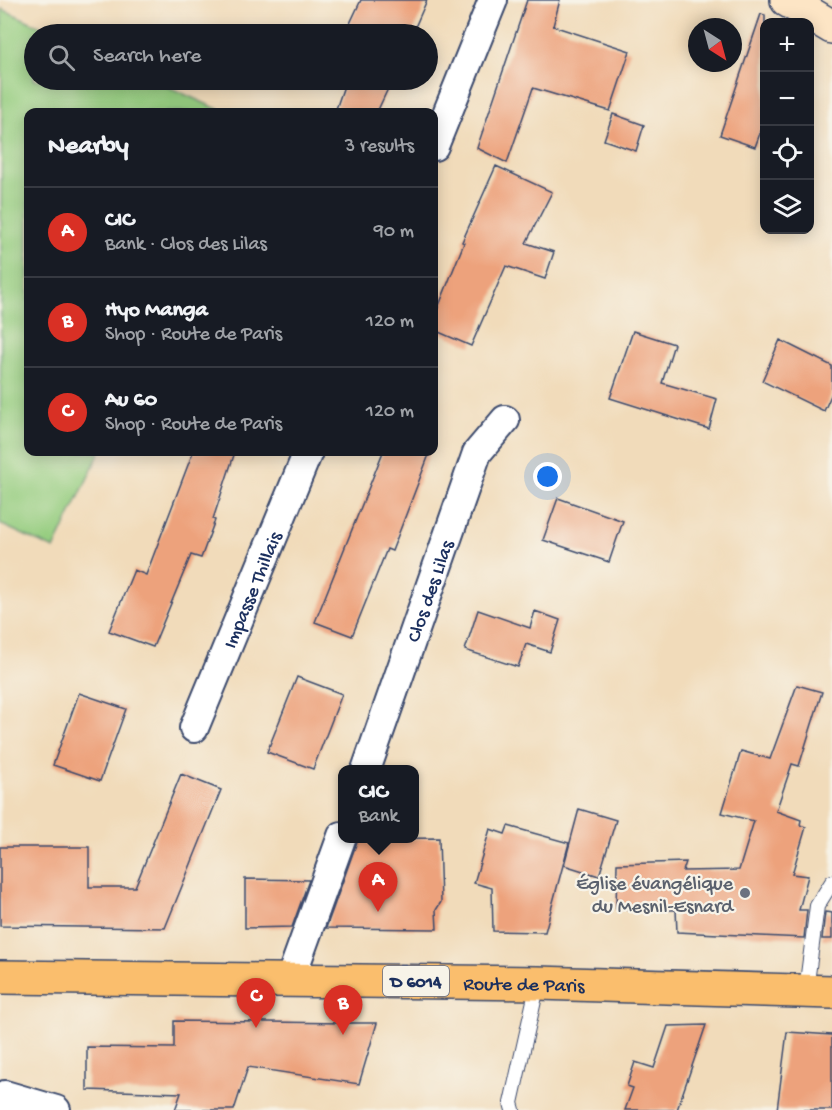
<!DOCTYPE html>
<meta charset="utf-8">
<style>
body{margin:0;font-family:"Gochi Hand",sans-serif;background:#242831;color:#f1f3f6}
.controls{position:absolute;right:18px;top:18px;display:grid;overflow:hidden;border-radius:12px;box-shadow:0 3px 15px #0003}
.controls button{width:54px;height:54px;display:grid;place-items:center;padding:0;border:0;border-bottom:2px solid #363941;background:#171b24;color:#f1f3f6;font:30px sans-serif}
.compass{position:absolute;left:688px;top:18px;width:54px;height:54px;border-radius:50%;background:#171b24;box-shadow:0 3px 15px #0003;rotate:144deg}
.you{position:absolute;left:548px;top:477px;width:21px;height:21px;margin:-15px;border:4px solid #fff;border-radius:50%;background:#1a73e8;box-shadow:0 0 0 9px #1a73e833}
.badge{display:grid;place-items:center;width:39px;height:39px;border-radius:50%;background:#d93025;color:#fff;font-size:20px;font-weight:700}
.pin{position:absolute;translate:-50% -50px;filter:drop-shadow(0 2px 3px #0008)}
.pin::after{content:'';position:absolute;top:32px;width:21px;height:18px;background:inherit;clip-path:polygon(0 0,100% 0,50% 100%)}
.popup{position:absolute;left:338px;top:765px;width:81px;height:78px;box-sizing:border-box;display:grid;place-content:center;border-radius:12px;background:#171b24;filter:drop-shadow(0 2px 4px #0005);font-size:20px;white-space:nowrap;color:#9ea1a6}
.popup b{font-size:22px;color:#f1f3f6}
.popup::after{content:'';position:absolute;left:50%;top:100%;margin-left:-12px;border:12px solid transparent;border-top-color:#171b24}
.list{margin:0;padding:0;list-style:none}
h2{display:flex;justify-content:space-between;align-items:center;height:78px;margin:0;padding:0 24px;font-size:26px}
h2 small{font-size:20px;font-weight:400;color:#9ea1a6}
.list li{display:grid;grid-template-columns:39px 1fr auto;gap:18px;align-items:center;box-sizing:border-box;height:90px;padding:0 24px;border-top:2px solid #363941}
.list b{display:block;font-size:22px;white-space:nowrap}
.list p{margin:0;font-size:20px;white-space:nowrap;color:#9ea1a6}
.list em{font-size:20px;font-style:normal;color:#9ea1a6}
.icon{flex:none;width:33px;height:33px;fill:none;stroke:currentColor;stroke-width:2;stroke-linecap:round;stroke-linejoin:round}
.map{position:relative;flex:none;width:832px;height:1110px;overflow:hidden}
.search{position:absolute;background:#171b24;box-shadow:0 3px 15px #0003;left:24px;top:24px;width:414px;height:66px;display:flex;align-items:center;gap:15px;box-sizing:border-box;padding:0 21px;border-radius:33px;color:#9ea1a6;font-size:22px}
.panel{position:absolute;background:#171b24;box-shadow:0 3px 15px #0003;left:24px;top:108px;width:414px;height:348px;border-radius:12px}
.map>svg:first-child{display:block}
.green{fill:#96cd80;stroke:#587e6f;stroke-width:1.5}
.building{fill:#eda27c}
.lines{fill:none;stroke-linecap:round;stroke-linejoin:round}
.lane-casing{stroke:#3b496c;stroke-width:16}
.street-casing{stroke:#3b496c;stroke-width:32}
.secondary-casing{stroke:#3b496c;stroke-width:36}
.primary-casing{stroke:#3b496c;stroke-width:36}
.lane{stroke:#fff;stroke-width:14}
.street{stroke:#fff;stroke-width:28}
.secondary{stroke:#fde5c5;stroke-width:33}
.primary{stroke:#fabe6d;stroke-width:33}
.worship-dot{fill:#6b7280;stroke:#f7f3e8;stroke-width:2}
.labels{text-anchor:middle;stroke-width:4.5;stroke-linejoin:round;paint-order:stroke}
.shield{fill:#f7f3e8;stroke:#5d6a87;stroke-width:1.5}
.shield-label{font-size:18px;font-weight:bold;fill:#1b2f5e}
.street-label{font-size:20px;fill:#1b2f5e;stroke:#f7f3e8}
.worship-label{font-size:20px;fill:#5b616d;stroke:#f7f3e8;text-anchor:end}
</style>
<div class="map">
<svg width="832" height="1110" viewBox="0 0 832 1110">
<rect width="100%" height="100%" fill="#f7f3e8"/>
<filter id="ink" filterUnits="userSpaceOnUse"><feTurbulence type="fractalNoise" baseFrequency=".0167" numOctaves="2"/><feDisplacementMap in="SourceGraphic" scale="12" xChannelSelector="R" yChannelSelector="G"/><feConvolveMatrix kernelMatrix="1 2 1 2 8 2 1 2 1" color-interpolation-filters="sRGB"/></filter>
<filter id="wash" filterUnits="userSpaceOnUse"><feTurbulence type="fractalNoise" baseFrequency=".008" numOctaves="4" result="noise"/><feDisplacementMap in="SourceGraphic" scale="24" xChannelSelector="R" yChannelSelector="G"/><feGaussianBlur stdDeviation="1.35" result="paint"/><feColorMatrix in="noise" values="0 0 0 0 0 0 0 0 0 0 0 0 0 0 0 0 0 1.4 0 .05"/><feComposite in="paint" operator="in"/></filter>
<g filter="url(#wash)">
<rect width="100%" height="100%" fill="#f1dbba"/>
<path class="green" d="M2 9 57 34H34V80H153L224 112H28V452H100L54 549 0 524Z"/>
<g id="blocks">
<path class="building" d="M361 0H427L412 34H353L346 32Z
M527 0H560L553 26 630 51 610 111 533 88 507 163 477 148Z
M761 14 765 15V120L755 147 720 135Z
M346 80H392L377 112H335Z
M613 114 644 125 636 151 604 140Z
M496 166 552 192 526 243 554 252 545 279 506 266 471 346 434 330V318L464 243 462 242Z
M633 331 674 344 662 383 717 399 709 429 610 398Z
M780 340 832 366V393L824 411 762 381Z
M193 452H235L213 519 215 520 201 558 191 555 153 647 109 631 134 570 146 575Z
M383 452H430L392 551 387 549 352 636 315 622Z
M558 498 623 521 609 562 543 540Z
M478 610 530 628 535 611 560 620 550 652 526 644 518 667 465 650Z
M297 677 342 694 313 769 267 752Z
M797 685 822 692 799 766 792 764 776 811 801 820 800 825 806 827 792 874 808 876 799 910H807L804 938 677 932 676 910 616 909 617 864 686 862 683 871 739 870 754 821 722 813 741 751 770 759Z
M79 693 126 709 100 781 53 765Z
M181 774 221 790 165 928 0 926V847H89V887H135Z
M579 809 616 820 599 876 564 865Z
M508 826 569 843 545 932 493 931 492 888 474 883 490 829 505 834Z
M439 838 441 902 436 910 437 929 326 928 358 839Z
M245 879 309 880 292 927 245 928Z
M825 912 832 913V939H822Z
M174 1021 344 1023H377L359 1084 248 1067 234 1110H175L181 1093 87 1090V1047L174 1048Z
M706 1025 677 1110H625L633 1088 627 1086 635 1062 654 1068 668 1026Z
M787 1032 832 1035V1110H777Z"/>
</g>
</g>
<g filter="url(#ink)">
<use href="#blocks" fill-opacity="0" stroke="#3b496c" stroke-width="1.5"/>
<g class="lines">
<defs>
<path id="lane" d="M806 990 817 906 832 882
M513 1110 511 1103 538 983"/>
<g id="street">
<path d="M434 146 493 0"/>
<path id="s1" d="M194 728 308 452"/>
<path id="s2" d="M366 770 477 453 505 420"/>
<path d="M290 980 342 836"/>
<path d="M5 1110V1095L56 1110"/>
</g>
<path id="secondary" d="M787 0 832 27"/>
<g id="primary">
<path id="s3" d="M0 977 538 983 832 992"/>
</g>
</defs>
<use href="#lane" class="lane-casing"/>
<use href="#street" class="street-casing"/>
<use href="#secondary" class="secondary-casing"/>
<use href="#primary" class="primary-casing"/>
<use href="#lane" class="lane"/>
<use href="#street" class="street"/>
<use href="#secondary" class="secondary"/>
<use href="#primary" class="primary"/>
</g>
</g>
<circle class="worship-dot" cx="745" cy="893" r="6"/>
<g class="labels">
<rect class="shield" x="383" y="966" width="66" height="30" rx="4.5"/>
<g class="shield-label">
<text x="416" y="987">D 6014</text>
</g>
<g class="street-label">
<text dy="7" stroke="none"><textPath href="#s1" startOffset="150">Impasse Thillais</textPath></text>
<text dy="7" stroke="none"><textPath href="#s2" startOffset="190">Clos des Lilas</textPath></text>
<text dy="7" stroke="none"><textPath href="#s3" startOffset="524">Route de Paris</textPath></text>
</g>
<g class="worship-label">
<text x="733" y="889">Église évangélique<tspan x="733" dy="23">du Mesnil-Esnard</tspan></text>
</g>
</g>
</svg>
<div class="controls">
<button>+</button>
<button>−</button>
<button><svg class="icon" aria-label="locate" viewBox="0 0 24 24"><circle cx="12" cy="12" r="6"/><path d="M12 2v4M12 18v4M2 12h4M18 12h4"/></svg></button>
<button><svg class="icon" aria-label="layers" viewBox="0 0 24 24"><path d="M12 4l9 5-9 5-9-5zM3 14l9 5 9-5"/></svg></button>
</div>
<svg class="compass" viewBox="-18 -18 36 36"><path d="M0-13l5 13h-10z" fill="#e53935"/><path d="M0 13l5-13h-10z" fill="#9ea1a6"/></svg>
<div class="you"></div>
<div class="pin badge" style="left:378px;top:912px">A</div>
<div class="popup"><b>CIC</b>Bank</div>
<div class="pin badge" style="left:343px;top:1035px">B</div>
<div class="pin badge" style="left:256px;top:1028px">C</div>
<div class="search"><svg class="icon" aria-label="search" viewBox="0 0 24 24"><circle cx="10" cy="10" r="6"/><path d="M15 15l6 6"/></svg>Search here</div>
<section class="panel">
<h2>Nearby<small>3 results</small></h2>
<ul class="list">
<li><span class="badge">A</span><div><b>CIC</b><p>Bank · Clos des Lilas</p></div><em>90 m</em></li>
<li><span class="badge">B</span><div><b>Hyo Manga</b><p>Shop · Route de Paris</p></div><em>120 m</em></li>
<li><span class="badge">C</span><div><b>Au 60</b><p>Shop · Route de Paris</p></div><em>120 m</em></li>
</ul>
</section>
</div>
